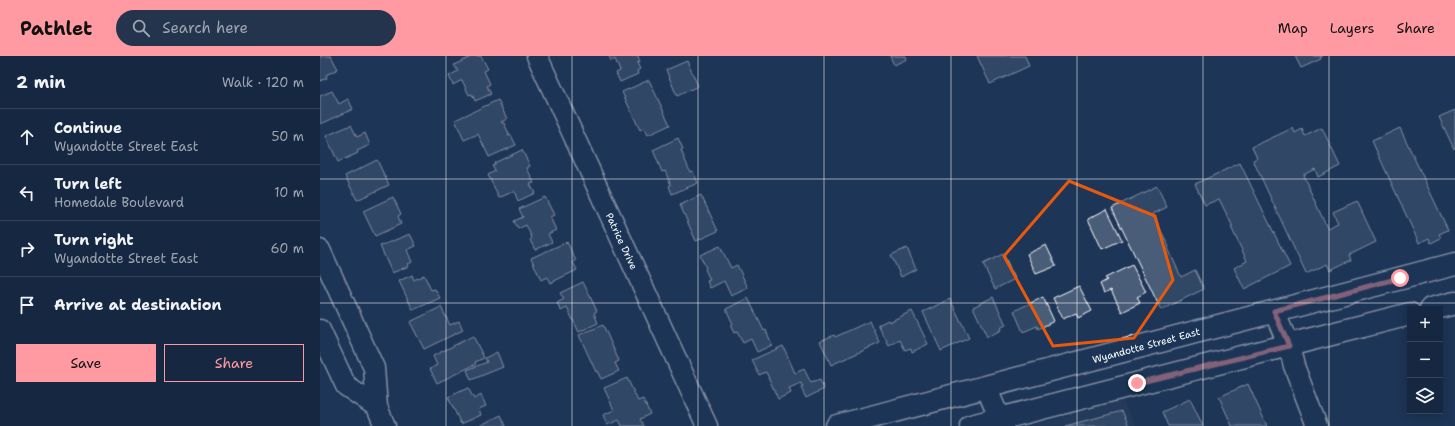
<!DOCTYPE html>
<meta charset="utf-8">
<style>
body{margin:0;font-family:"Shantell Sans",sans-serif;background:#23344c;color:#f1f3f6}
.controls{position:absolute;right:12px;bottom:12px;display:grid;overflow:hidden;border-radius:0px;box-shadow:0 2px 10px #0003}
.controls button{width:36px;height:36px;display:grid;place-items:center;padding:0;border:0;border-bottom:1px solid #35445a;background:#162841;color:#f1f3f6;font:20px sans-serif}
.stop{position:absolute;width:12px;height:12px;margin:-9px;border:3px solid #ff9aa2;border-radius:50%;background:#fff}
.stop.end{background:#ff9aa2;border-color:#fff;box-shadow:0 1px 4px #0008}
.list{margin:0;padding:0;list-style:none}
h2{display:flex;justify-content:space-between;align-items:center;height:52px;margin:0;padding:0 16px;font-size:17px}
h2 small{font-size:13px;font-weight:400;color:#9ea6b1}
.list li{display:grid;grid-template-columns:26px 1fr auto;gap:12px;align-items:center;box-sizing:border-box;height:56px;padding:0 16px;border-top:1px solid #35445a}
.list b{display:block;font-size:15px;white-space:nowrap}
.list p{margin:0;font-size:13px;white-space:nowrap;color:#9ea6b1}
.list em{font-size:13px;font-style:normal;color:#9ea6b1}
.actions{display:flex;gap:8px;padding:12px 16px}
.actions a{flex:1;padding:9px 0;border:1px solid #ff9aa2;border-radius:0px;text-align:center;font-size:14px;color:#ff9aa2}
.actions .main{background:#ff9aa2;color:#111}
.icon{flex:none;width:22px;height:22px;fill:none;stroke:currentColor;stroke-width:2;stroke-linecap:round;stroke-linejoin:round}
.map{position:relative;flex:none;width:1135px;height:370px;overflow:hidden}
header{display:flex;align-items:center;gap:24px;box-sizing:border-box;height:56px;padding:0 20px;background:#ff9aa2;color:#111}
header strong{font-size:19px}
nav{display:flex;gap:22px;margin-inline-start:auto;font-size:14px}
.search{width:280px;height:36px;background:#23344c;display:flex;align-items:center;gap:10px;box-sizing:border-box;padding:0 14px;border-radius:22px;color:#9ea6b1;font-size:15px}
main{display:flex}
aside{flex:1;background:#162841}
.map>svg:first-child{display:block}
.built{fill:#2a4161}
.building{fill:#4a5d79;stroke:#fff}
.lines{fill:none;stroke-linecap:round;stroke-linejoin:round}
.minor-casing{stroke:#fff;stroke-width:23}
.major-casing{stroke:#fff;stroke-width:25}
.minor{stroke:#1d3557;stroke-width:20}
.major{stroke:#1d3557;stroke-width:22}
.route{stroke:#ff9aa2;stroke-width:5}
.marked{fill:none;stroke:#e8590c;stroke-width:3;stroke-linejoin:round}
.grid{fill:none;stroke:#fff;stroke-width:1;stroke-opacity:0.55}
.labels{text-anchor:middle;stroke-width:3;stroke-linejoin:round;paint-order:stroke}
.street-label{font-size:10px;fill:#fff;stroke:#1d3557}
</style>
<header>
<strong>Pathlet</strong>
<div class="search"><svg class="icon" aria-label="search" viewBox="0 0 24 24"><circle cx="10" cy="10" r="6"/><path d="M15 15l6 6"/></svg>Search here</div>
<nav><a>Map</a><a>Layers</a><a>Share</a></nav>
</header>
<main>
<aside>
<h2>2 min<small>Walk · 120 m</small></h2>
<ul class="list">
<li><svg class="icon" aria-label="ahead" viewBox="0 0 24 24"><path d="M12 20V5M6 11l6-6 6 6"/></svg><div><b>Continue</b><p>Wyandotte Street East</p></div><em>50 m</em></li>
<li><svg class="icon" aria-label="left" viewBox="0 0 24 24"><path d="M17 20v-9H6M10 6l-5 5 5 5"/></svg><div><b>Turn left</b><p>Homedale Boulevard</p></div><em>10 m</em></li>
<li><svg class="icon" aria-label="right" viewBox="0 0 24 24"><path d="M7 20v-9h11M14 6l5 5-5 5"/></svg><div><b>Turn right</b><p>Wyandotte Street East</p></div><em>60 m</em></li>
<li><svg class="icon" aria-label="arrive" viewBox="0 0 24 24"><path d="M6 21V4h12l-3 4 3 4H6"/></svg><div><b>Arrive at destination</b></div></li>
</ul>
<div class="actions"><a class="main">Save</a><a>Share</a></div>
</aside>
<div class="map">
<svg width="1135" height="370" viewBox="0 0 1135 370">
<rect width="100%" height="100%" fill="#1d3557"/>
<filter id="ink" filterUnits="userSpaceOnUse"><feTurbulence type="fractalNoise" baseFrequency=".025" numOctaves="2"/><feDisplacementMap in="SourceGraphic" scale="8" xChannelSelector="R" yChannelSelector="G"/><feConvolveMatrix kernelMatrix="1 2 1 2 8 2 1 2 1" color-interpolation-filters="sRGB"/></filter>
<g filter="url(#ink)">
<path class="built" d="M803 344 816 370H710Z"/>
<path class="building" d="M0 0H11L18 13 6 19 7 22 0 25Z
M153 0H161L168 13 164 15 170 28 167 30 171 38 155 45 152 38 149 39 142 24 133 29 129 20 138 15 134 9Z
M289 0H318L320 6 317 7 320 13 317 15 318 18 300 26 296 17 300 15 295 3 291 5Z
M570 0H586L587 3 574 9Z
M657 0H705L709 10 670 28Z
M975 0H1003L1000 1 1001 3 981 12Z
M367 5 378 30 357 40 346 14Z
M329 24 350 69 328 79 324 72 320 74 302 36Z
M12 35 19 48 28 43 33 53 1 68 0 66V40Z
M178 44 187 63 181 66 182 67H184L189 78 188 80 191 79 196 89 169 101 158 78 144 84 135 64Z
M1135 54V92L1134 93 1119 61Z
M31 69 37 81 45 77 50 89 37 95 38 97 18 106 6 80Z
M973 72 975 77 982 73 985 80 1002 72 1020 110 998 121 995 113 983 119 1007 172 1018 167 1013 156 1037 145 1056 186 1029 199 1031 204 1010 214 1007 208 986 218 933 104 937 102 932 91Z
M1080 72 1128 174 1119 178 1121 182 1111 187 1109 182 1099 187 1052 85Z
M358 82 363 93 361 94 370 116 373 115 378 127 352 138 349 130 351 129 345 115 342 116 333 94Z
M202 94 210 110 207 112 214 127 210 128 215 137 198 145 194 135 179 142 168 119 175 115 172 110 175 109 174 107Z
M57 104 69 129 37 144 25 120Z
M920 107 970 210 924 233 914 212 927 205 911 171H913L899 143 885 149 875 128Z
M837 130 847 151 833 158 849 191 848 192 861 221 875 214 884 233 841 254 792 152Z
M381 139 398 175 376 185 360 149Z
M73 141 81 158 78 160 81 168 55 180 43 155Z
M225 141 234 159 230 161 236 174 228 178 232 186 215 194 210 184 212 182 206 169 198 173 194 165 203 161 199 153Z
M787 153 802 184 782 193 768 163Z
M90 178 96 190 87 194 92 206 88 208 89 210 72 217 60 190Z
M247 186 256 205 253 206 257 214 230 227 227 221 221 224 211 202Z
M726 189 736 210 716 218 707 198Z
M400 190 411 212 417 209 428 232 411 240 404 225 390 232 387 225 390 224 385 213 386 212 380 199Z
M587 192 596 213 581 221 571 199Z
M683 198 695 223 675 233 663 208Z
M812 209 826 236 817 241 820 247 802 256 791 234 784 237 780 228 787 224 785 222Z
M92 219 94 224 104 219 111 234 115 233 120 242 93 254 79 225Z
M263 226 277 255 274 257 278 267 259 276 247 252 241 255 237 247 244 243 240 237Z
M759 230 772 255 758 262 756 257 743 263 733 242Z
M673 241 686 269 680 272 681 274 667 281 653 251Z
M723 241 734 265 718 273 717 270 703 276 694 255Z
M428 242 444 275 446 274 452 289 437 296 431 283 423 287 417 276 414 277 410 269 413 268 406 253Z
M630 243 649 282 621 295 603 256Z
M121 251 130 269 139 265 143 274 104 293 90 266Z
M592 255 608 288 592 296 591 292 585 294 580 284 569 290 558 269 568 264 569 266Z
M550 265 560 287 511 309 500 285 514 279 515 281Z
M283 269 299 305 295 307 299 315 281 323 277 315 276 316 259 279Z
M153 280 164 302 155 306 156 308 117 327 110 313 117 309 113 300Z
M463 290 475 317 484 313 491 327 500 324 504 333 486 342 481 332 483 331 481 327 469 332 471 337 458 343 446 316 439 319 432 304Z
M177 296 183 311 151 324 147 314 167 306 165 302Z
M307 322 318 345 323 343 330 358 320 363 324 370H302L299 364 287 369 283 359 294 354 284 332Z
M928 328 947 370H912L899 341Z
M148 332 154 343 161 339 166 350 159 353 161 359 141 368 128 341Z
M870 343 883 370H848L842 356Z
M802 355 809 370H745Z
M181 359 186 370H159Z"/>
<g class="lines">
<defs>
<path id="minor" d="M217 0 387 370
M0 194 54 312 57 351 65 370
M954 255 969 290 974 310 997 370
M0 274 26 330 57 351
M666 331 683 370"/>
<path id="major" d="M1111 253 1135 247
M517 370 1135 208
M651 370 1090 258"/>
</defs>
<use href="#minor" class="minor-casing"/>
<use href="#major" class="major-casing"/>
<use href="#minor" class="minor"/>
<use href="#major" class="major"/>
</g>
</g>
<g class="lines" filter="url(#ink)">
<path class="route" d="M817 327 969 290 954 255 1080 222"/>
</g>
<path d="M0 0H1135V370H0ZM749 125 835 160 853 224 814 282 733 290 684 200Z" fill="#1d3557" fill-opacity=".55" fill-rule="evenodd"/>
<path class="marked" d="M749 125 835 160 853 224 814 282 733 290 684 200Z"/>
<path class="grid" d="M126 0V370M252 0V370M378 0V370M504 0V370M631 0V370M757 0V370M883 0V370M1009 0V370M0 123H1135M0 247H1135"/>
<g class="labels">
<g class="street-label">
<text transform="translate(302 185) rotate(65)" y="4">Patrice Drive</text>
<text transform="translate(826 289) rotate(-15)" y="4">Wyandotte Street East</text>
</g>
</g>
</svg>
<div class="controls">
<button>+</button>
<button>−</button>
<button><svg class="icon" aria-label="layers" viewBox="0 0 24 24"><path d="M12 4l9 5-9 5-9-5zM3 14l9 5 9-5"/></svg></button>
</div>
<div class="stop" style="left:1080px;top:222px"></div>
<div class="stop end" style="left:817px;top:327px"></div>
</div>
</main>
